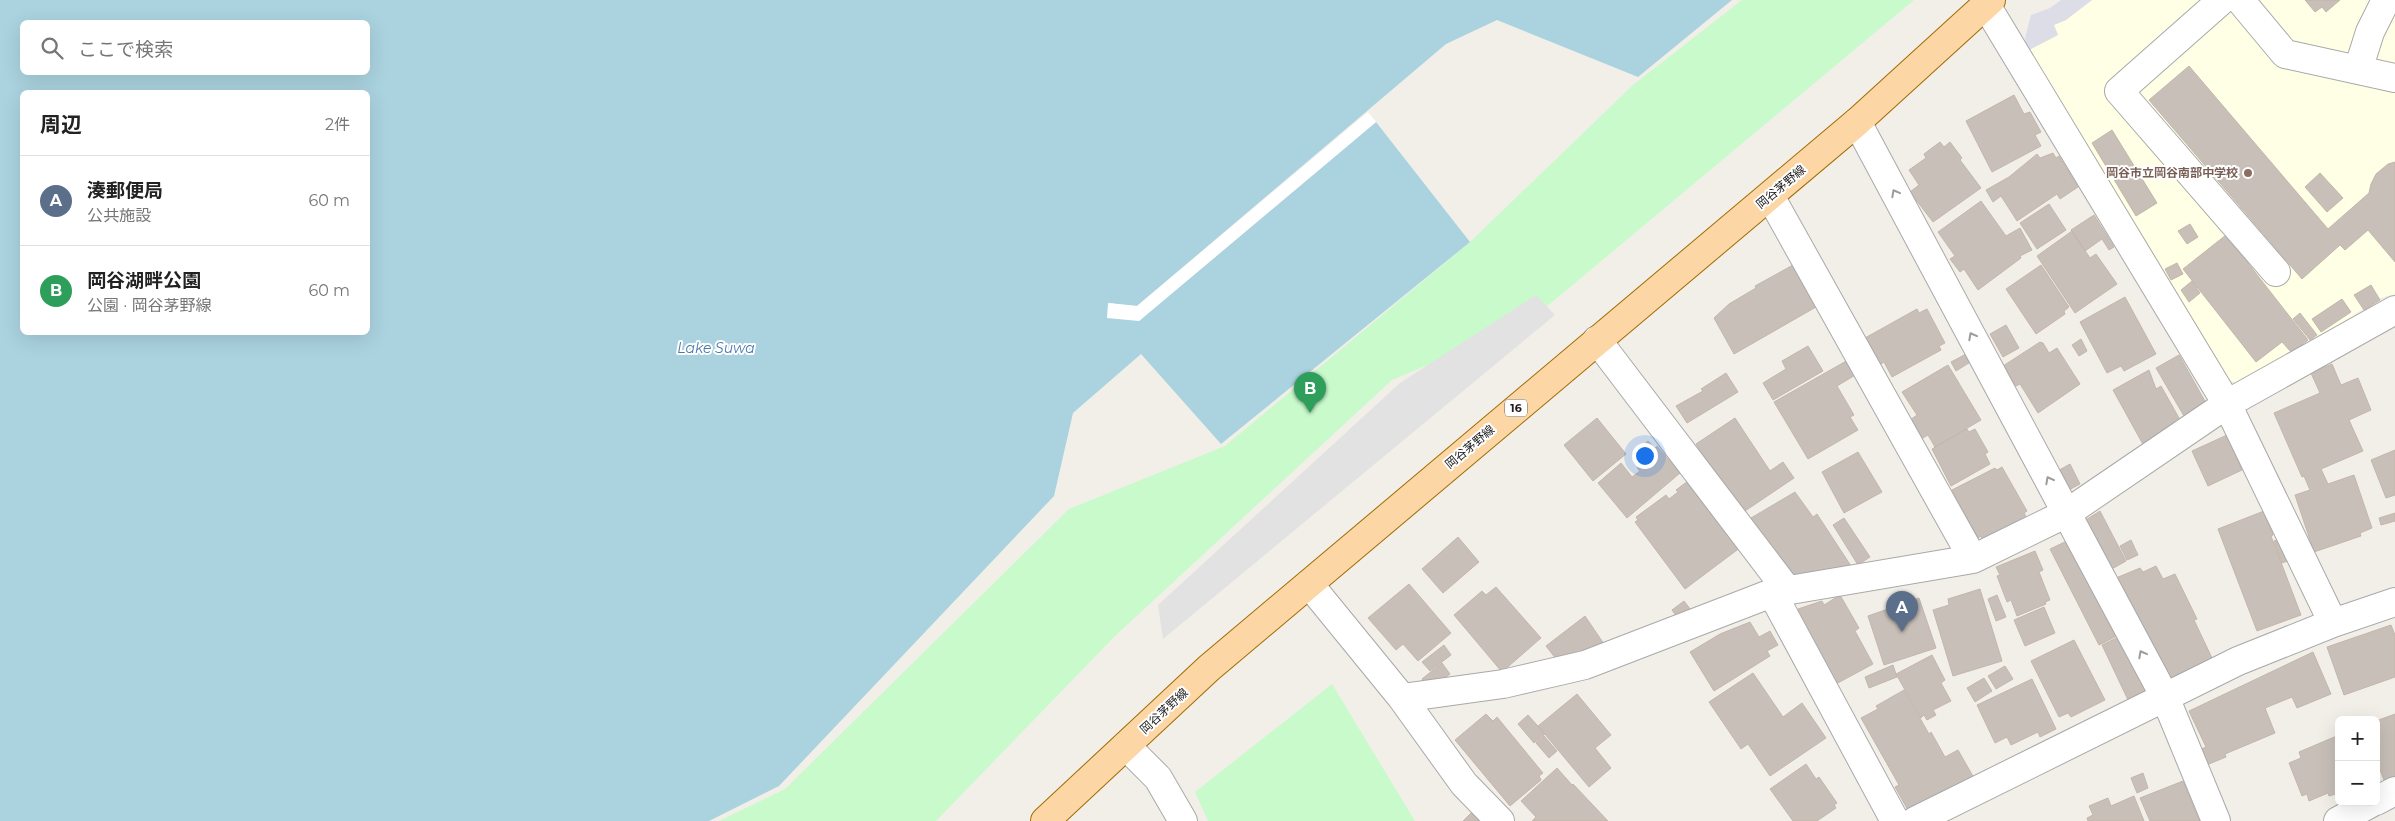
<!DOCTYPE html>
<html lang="ja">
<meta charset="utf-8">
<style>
body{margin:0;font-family:Montserrat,"Noto Sans JP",sans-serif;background:#f6f6f6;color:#222}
.controls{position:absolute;right:15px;bottom:15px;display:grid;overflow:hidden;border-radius:8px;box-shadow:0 5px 20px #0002}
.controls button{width:45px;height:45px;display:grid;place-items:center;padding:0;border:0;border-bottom:1px solid #e0e0e0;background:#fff;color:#222;font:25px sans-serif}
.you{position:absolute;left:1644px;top:455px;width:18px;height:18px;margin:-12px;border:4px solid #fff;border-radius:50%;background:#1a73e8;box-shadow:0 0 0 8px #1a73e833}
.badge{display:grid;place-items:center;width:32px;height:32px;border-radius:50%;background:#0f766e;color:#fff;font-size:16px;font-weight:700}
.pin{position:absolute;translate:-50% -41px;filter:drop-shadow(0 1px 2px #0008)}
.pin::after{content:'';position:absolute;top:26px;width:18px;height:15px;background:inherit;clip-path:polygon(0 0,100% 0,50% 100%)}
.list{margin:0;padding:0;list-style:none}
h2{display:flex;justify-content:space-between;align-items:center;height:65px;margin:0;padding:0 20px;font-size:21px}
h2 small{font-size:16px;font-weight:400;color:#767676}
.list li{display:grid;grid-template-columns:32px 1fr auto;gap:15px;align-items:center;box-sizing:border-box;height:90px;padding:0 20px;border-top:1px solid #e0e0e0}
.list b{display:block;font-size:19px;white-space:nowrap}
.list p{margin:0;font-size:16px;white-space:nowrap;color:#767676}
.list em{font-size:16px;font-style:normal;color:#767676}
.icon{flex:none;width:28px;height:28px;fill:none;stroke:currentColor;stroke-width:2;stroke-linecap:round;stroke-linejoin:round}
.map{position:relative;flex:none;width:2395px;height:821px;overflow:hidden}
.search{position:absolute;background:#fff;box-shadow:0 5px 20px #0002;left:20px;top:20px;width:350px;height:55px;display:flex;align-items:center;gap:12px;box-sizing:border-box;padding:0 18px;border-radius:8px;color:#767676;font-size:19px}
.panel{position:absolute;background:#fff;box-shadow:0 5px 20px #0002;left:20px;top:90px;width:350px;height:245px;border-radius:8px}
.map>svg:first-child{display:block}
.education{fill:#ffffe5}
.park{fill:#c8facc}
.parking{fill:#e2e2e2}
.plaza{fill:#dddde8}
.water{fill:#aad3df;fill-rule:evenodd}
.pier{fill:#fff}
.building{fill:#c7bfb8;stroke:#c4b6ab}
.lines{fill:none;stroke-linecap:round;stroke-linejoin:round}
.minor-casing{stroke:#a9a9a9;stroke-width:30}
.major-casing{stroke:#a06b00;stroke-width:30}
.minor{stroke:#fff;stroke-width:28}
.major{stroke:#fcd6a4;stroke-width:28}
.oneway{stroke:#9c9c9c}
.education-dot{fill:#8d6e63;stroke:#fff;stroke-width:2}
.labels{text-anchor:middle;stroke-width:4;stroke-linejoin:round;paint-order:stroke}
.shield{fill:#fff;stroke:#646464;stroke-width:1}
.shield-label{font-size:11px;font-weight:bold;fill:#222}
.education-label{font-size:12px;font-weight:bold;fill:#785e54;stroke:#fff;text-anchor:end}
.street-label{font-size:12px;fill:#222;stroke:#fff}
.water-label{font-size:14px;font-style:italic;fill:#4a7aab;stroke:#fff}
</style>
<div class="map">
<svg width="2395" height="821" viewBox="0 0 2395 821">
<rect width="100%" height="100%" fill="#f2efe9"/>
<path class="education" d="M2092 0H2395V294L2380 298 2312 342 2238 383 2227 380 2027 51 2058 35 2054 25 2066 20Z"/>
<path class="park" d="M1742 0H1914L1527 323 1392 380 1115 636 936 821H719L785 789 1069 509 1225 446 1470 242 1633 85Z
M1332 684 1415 821H1208L1195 792Z"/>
<path class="parking" d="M1536 295 1555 315 1163 639 1158 605 1400 383Z"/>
<path class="plaza" d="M2061 0H2092L2066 20 2054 25 2058 35 2027 51 2025 38 2031 15 2050 8Z"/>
<path class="water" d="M0 0H1732L1638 77 1497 20 1446 44 1137 306 1108 303 1139 321 1376 122 1470 242 1221 444 1141 354 1073 413 1054 496 779 786 709 821H0ZM22 22H368V72H22ZM22 92H368V332H22Z"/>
<path class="pier" d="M1368 112 1376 122 1139 321 1107 318 1108 303 1137 306Z"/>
<path class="building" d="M2305 0H2340L2326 12 2322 7 2315 12Z
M2189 66 2328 229 2369 193 2371 184 2376 174 2388 164 2395 162V262L2368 230 2345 250 2340 245 2302 279 2149 100Z
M2014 95 2024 114 2030 112 2041 132 2035 135 2041 146 1992 172 1966 121Z
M2112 130 2157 203 2136 216 2092 143Z
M1940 142 1944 147 1950 142 1962 158 1960 160 1981 188 1933 222 1910 192 1919 185 1909 170 1926 158 1924 154Z
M2053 153 2056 158 2059 156 2078 187 2060 199 2057 194 2017 221 2001 196 1993 202 1986 190 2009 177 2037 154 2040 158Z
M2320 173 2343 198 2327 212 2305 187Z
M1981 201 2006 236 2020 228 2032 250 2020 256 2021 258 1978 290 1964 269 1960 272 1950 259 1955 256 1938 232Z
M2049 204 2066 230 2037 249 2020 223Z
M2094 215 2114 247 2109 250 2102 239 2085 251 2071 230Z
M2190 224 2198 237 2187 244 2178 231Z
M2072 231 2090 258 2096 254 2117 284 2075 313 2037 256Z
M2226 235 2308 340 2292 353 2282 342 2256 362 2183 269Z
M2177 263 2183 274 2171 280 2165 269Z
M1793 265 1816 307 1734 354 1714 318 1729 304 1756 288 1755 286Z
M2041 265 2069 307 2064 311 2065 314 2036 334 2006 289Z
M2192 281 2200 293 2189 302 2181 290Z
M2371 285 2380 300 2364 310 2354 295Z
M2125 297 2156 354 2124 371 2121 366 2107 373 2080 322Z
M2342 299 2351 312 2321 332 2312 319Z
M1917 309 1919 313 1927 309 1945 343 1939 346 1941 350 1892 377 1884 362 1879 365 1865 338Z
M2300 313 2317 335 2310 340 2293 319Z
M2006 325 2019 348 2003 357 1990 334Z
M2081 339 2087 351 2079 356 2072 345Z
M2040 342 2043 343 2049 353 2057 348 2080 384 2038 413 2020 384 2016 386 2003 366Z
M1808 346 1823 371 1773 400 1763 383 1786 369 1782 361Z
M1968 353 1972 361 1956 371 1951 362Z
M2179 355 2206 403 2184 416 2156 368Z
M1848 360 1857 374 1837 386 1854 415 1850 417 1858 430 1808 459 1774 402Z
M2332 364 2341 385 2358 378 2371 410 2349 420 2363 451 2321 469 2328 484 2354 475 2372 528 2360 533 2361 536 2314 552 2295 495 2310 490 2304 476 2302 477 2274 413 2320 393 2311 373Z
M1948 365 1981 420 1935 447 1928 435 1921 439 1910 420 1917 415 1902 392Z
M2149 370 2156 389 2161 386 2179 418 2174 421 2177 426 2145 448 2113 390Z
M1726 373 1738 392 1687 423 1676 406 1703 391 1701 389Z
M1597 418 1626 454 1593 481 1564 445Z
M1735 418 1770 471 1783 462 1794 478 1742 513 1696 444Z
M1967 429 1969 432 1975 429 1988 452 1985 454 1990 464 1951 486 1932 449Z
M2227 435 2242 470 2208 486 2192 451Z
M1648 441 1655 448 1657 446 1680 473 1627 518 1598 483 1621 463 1632 477 1640 471 1637 468 1641 464 1632 455Z
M2395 450V495L2386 498 2371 460Z
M1858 452 1882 492 1844 513 1822 472Z
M2070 464 2080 484 2065 492 2056 472Z
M2002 467 2027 511 2024 513 2031 526 1983 541 1981 536 1978 538 1952 490 1995 468 1997 470Z
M1688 481 1741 547 1685 589 1635 522 1638 520 1636 517 1666 495 1669 499 1678 492 1676 490Z
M1795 492 1813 517 1817 514 1851 566 1798 583 1784 563 1782 565 1751 518Z
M2100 511 2126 561 2110 570 2084 521Z
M2264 511 2273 535 2271 536 2301 615 2257 631 2218 529Z
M2395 513V521L2381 525 2379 518Z
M1844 518 1870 557 1858 565 1833 525Z
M1458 537 1479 562 1443 593 1422 569Z
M2279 539 2288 561 2282 563 2274 541Z
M2131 540 2138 555 2127 560 2120 546Z
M2067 541 2123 633 2099 645 2050 549Z
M2035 551 2043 570 2039 572 2050 600 2045 602 2046 604 2017 616 2011 600 2007 602 1997 576 2000 575 1996 567Z
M2156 566 2163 579 2175 574 2197 619 2194 620 2212 658 2164 681 2150 639 2145 642 2116 578 2140 568 2143 572Z
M1409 584 1451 633 1418 661 1403 644 1396 650 1368 618Z
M1496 587 1541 638 1502 672 1454 615 1482 591 1486 595Z
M1980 589 2002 661 1953 676 1933 610 1949 605 1948 599Z
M1840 595 1859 628 1855 631 1873 664 1834 685 1798 618 1802 616 1798 609 1822 601 1824 605Z
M1997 595 2006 617 1996 621 1988 599Z
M1919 598 1936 648 1884 665 1868 616Z
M1684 601 1694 614 1681 623 1672 610Z
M2044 607 2055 633 2025 646 2014 620Z
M1585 616 1606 647 1563 668 1546 646Z
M1750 622 1759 637 1770 631 1778 645 1767 651 1770 656 1714 691 1690 652 1720 634Z
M2391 625 2395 635V677L2344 695 2327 647Z
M2123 635 2151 691 2129 702 2102 645Z
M2074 640 2105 700 2071 717 2068 713 2059 717 2031 661Z
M1444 645 1451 655 1430 671 1422 662Z
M2313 652 2331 694 2297 708 2292 697 2265 708 2275 733 2225 754 2226 757 2204 766 2197 751 2206 747 2189 711Z
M1932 655 1945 680 1941 683 1951 701 1933 710 1936 715 1927 720 1924 715 1921 718 1896 674Z
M1442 663 1450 674 1430 689 1422 679Z
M1893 665 1897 677 1869 688 1865 677Z
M2005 666 2013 679 1996 689 1988 676Z
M1753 673 1783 717 1802 703 1826 738 1770 776 1748 744 1741 749 1709 702Z
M1984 678 1992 691 1975 702 1967 688Z
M2032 679 2056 729 2040 737 2038 732 2011 745 2007 737 1995 743 1977 705Z
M1904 690 1929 734 1931 732 1945 757 1958 750 1974 778 1909 812 1895 787 1899 785 1861 718 1878 709 1876 706Z
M1577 694 1611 735 1595 748 1611 768 1589 787 1538 726Z
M1486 714 1493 721 1497 717 1543 773 1539 776 1541 780 1510 806 1455 740Z
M2395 714V782L2386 785 2376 760V721Z
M1528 715 1545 734 1534 743 1518 724Z
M2339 735V793L2329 796 2328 793 2309 801 2307 794 2302 796 2289 763 2301 758 2299 752Z
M1544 736 1557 751 1549 758 1536 743Z
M1806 764 1816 779 1819 777 1837 803 1834 805 1836 808 1817 821H1793L1770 789Z
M1557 768 1572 785 1573 784 1608 821H1532L1536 817 1521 801Z
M2143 773 2148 788 2137 793 2131 778Z
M2183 781 2199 820 2202 821H2150L2140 798Z
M2134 796 2144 821H2088L2087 818 2093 815 2089 806 2108 798 2111 806Z
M1471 813 1479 821H1463Z"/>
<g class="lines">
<defs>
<path id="minor" d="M2222 0 2119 91 2276 272
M2240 0 2285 54 2395 78
M1986 5 2227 404 2333 623
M2358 70 2370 32 2386 0
M1857 122 2165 697 2216 821
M1770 196 1973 559
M1597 340 1788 591
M1309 584 1402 698 1464 784 1500 821
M1772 593 1895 821
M1402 698 1503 684 1585 665 1772 593 1973 559 2067 513 2227 404 2395 310
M1126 746 1158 778 1183 821
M2376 801 2395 791
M1915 821 2238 661 2333 623 2395 602
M2338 821 2373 802"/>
<path id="major" d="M1045 821 1209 668 1857 122 1991 0"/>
</defs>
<use href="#minor" class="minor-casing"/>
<use href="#major" class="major-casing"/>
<use href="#minor" class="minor"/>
<use href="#major" class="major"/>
</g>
<defs><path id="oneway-chevron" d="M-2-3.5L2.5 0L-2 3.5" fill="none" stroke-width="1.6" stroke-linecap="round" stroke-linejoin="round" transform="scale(1.25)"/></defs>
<g class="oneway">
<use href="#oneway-chevron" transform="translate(1895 193) rotate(-118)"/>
<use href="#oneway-chevron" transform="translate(1972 336) rotate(-118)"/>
<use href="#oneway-chevron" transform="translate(2049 480) rotate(-118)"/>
<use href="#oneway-chevron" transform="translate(2142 654) rotate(-118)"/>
</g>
<circle class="education-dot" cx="2248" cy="173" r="5"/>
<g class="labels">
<rect class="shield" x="1505" y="399.5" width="22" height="17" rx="4"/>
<g class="shield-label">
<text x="1516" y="412">16</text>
</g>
<g class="education-label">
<text x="2238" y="177">岡谷市立岡谷南部中学校</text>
</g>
<g class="street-label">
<text transform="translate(1781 187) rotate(-40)" y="4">岡谷茅野線</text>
<text transform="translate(1470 447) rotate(-40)" y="4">岡谷茅野線</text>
<text transform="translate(1164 711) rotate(-43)" y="4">岡谷茅野線</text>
</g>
<g class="water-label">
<text x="716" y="353">Lake Suwa</text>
</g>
</g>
</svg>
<div class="controls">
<button>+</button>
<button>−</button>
</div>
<div class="you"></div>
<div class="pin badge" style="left:1902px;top:632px;background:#5c6f8a">A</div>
<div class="pin badge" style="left:1310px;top:413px;background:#2e9e5b">B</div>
<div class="search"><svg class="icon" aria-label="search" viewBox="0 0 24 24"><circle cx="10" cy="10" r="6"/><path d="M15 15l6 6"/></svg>ここで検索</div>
<section class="panel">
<h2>周辺<small>2件</small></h2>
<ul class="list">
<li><span class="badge" style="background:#5c6f8a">A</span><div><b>湊郵便局</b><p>公共施設</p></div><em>60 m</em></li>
<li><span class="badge" style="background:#2e9e5b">B</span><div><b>岡谷湖畔公園</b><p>公園 · 岡谷茅野線</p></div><em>60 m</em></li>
</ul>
</section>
</div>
